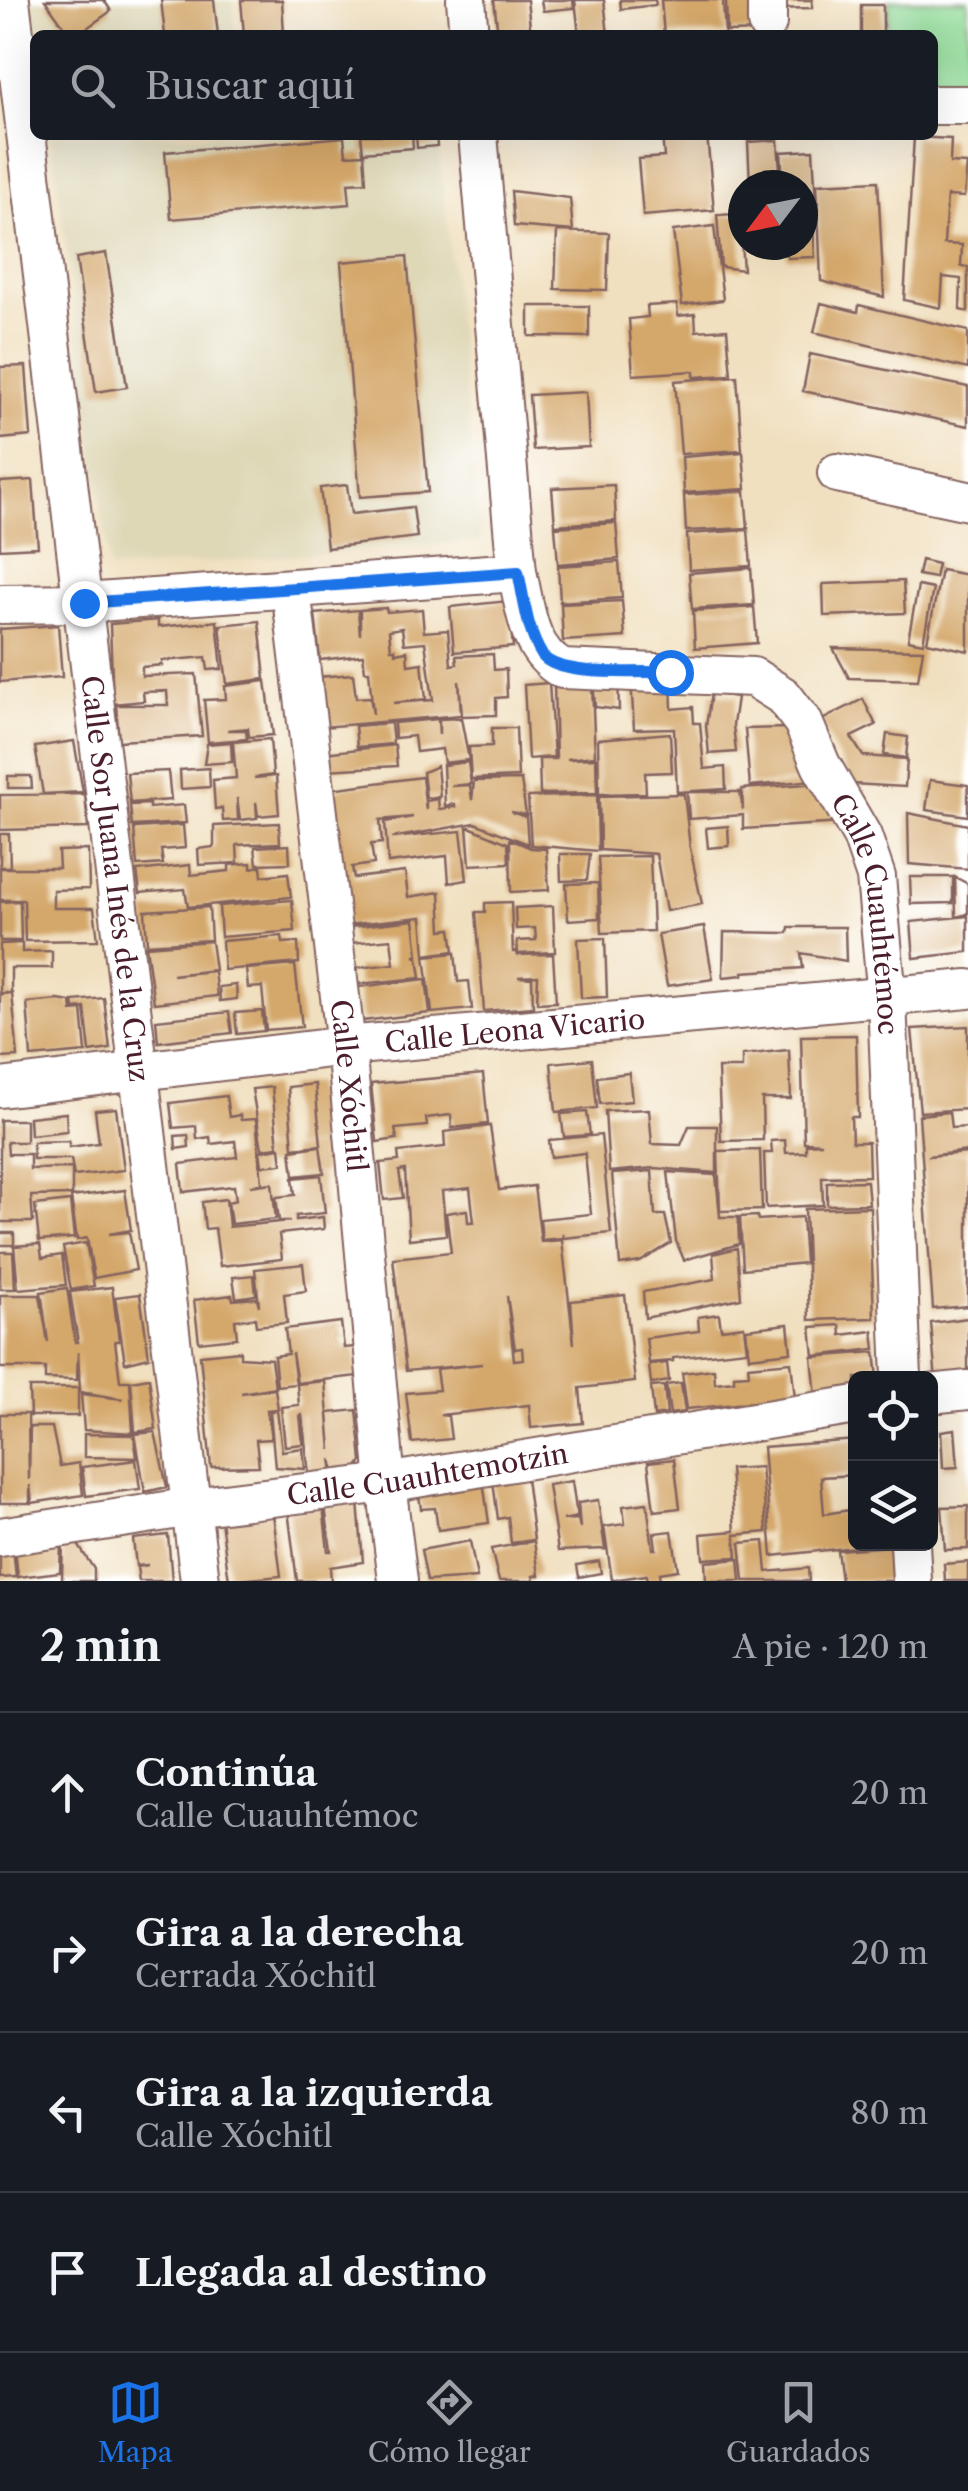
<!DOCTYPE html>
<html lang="es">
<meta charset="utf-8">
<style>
body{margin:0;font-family:"Libre Caslon Text",serif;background:#242831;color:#f1f3f6}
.controls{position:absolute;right:30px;bottom:30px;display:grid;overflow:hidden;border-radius:15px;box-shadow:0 10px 40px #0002}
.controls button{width:90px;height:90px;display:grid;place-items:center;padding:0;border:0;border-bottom:2px solid #363941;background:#171b24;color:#f1f3f6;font:50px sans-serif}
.compass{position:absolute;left:728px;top:170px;width:90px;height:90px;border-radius:50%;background:#171b24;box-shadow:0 10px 40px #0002;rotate:238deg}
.stop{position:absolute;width:30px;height:30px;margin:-22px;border:8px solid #1a73e8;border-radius:50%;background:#fff}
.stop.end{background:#1a73e8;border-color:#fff;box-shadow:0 2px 10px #0008}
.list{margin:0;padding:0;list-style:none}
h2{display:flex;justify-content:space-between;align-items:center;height:130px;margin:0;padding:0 40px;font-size:42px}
h2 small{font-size:32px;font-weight:400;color:#9ea1a6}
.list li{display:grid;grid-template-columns:65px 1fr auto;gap:30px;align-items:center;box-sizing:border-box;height:160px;padding:0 40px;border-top:2px solid #363941}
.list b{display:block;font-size:38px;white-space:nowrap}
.list p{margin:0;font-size:32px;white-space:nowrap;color:#9ea1a6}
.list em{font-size:32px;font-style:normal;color:#9ea1a6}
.icon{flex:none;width:55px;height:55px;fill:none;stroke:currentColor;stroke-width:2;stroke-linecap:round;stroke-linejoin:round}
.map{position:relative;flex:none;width:968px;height:1581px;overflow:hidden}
.search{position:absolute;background:#171b24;box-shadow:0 10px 40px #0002;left:30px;right:30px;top:30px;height:110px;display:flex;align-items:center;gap:25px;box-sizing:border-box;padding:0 35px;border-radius:15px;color:#9ea1a6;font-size:38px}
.sheet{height:770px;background:#171b24}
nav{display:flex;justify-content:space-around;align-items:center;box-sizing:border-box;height:140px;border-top:2px solid #363941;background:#171b24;font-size:28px;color:#9ea1a6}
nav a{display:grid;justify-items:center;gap:5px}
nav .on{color:#1a73e8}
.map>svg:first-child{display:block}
.built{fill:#dfd8b7}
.green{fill:#8fd996;stroke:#6c7c60;stroke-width:2.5}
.building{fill:#d4a76b;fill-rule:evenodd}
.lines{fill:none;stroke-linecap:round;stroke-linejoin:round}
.minor-casing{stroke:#84635f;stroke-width:42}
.minor{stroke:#fff;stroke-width:38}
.route{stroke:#1a73e8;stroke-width:12}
.labels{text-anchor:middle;stroke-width:10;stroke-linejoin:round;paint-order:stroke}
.street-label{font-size:28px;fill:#4a1f2b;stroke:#fff}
</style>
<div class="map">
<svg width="968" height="1581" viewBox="0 0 968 1581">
<rect width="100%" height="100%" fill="#fff"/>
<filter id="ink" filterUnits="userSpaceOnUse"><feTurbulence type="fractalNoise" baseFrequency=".01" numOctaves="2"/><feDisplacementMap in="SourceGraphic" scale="20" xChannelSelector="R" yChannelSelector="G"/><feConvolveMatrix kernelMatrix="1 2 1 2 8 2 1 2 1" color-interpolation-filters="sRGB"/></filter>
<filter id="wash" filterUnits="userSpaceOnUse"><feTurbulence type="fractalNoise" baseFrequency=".0048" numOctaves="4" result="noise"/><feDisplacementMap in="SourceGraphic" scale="40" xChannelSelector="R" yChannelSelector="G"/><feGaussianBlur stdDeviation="2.25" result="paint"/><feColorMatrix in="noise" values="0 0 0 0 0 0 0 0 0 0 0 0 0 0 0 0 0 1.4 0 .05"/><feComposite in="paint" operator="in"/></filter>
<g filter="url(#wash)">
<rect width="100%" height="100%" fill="#f1e0c0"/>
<path class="built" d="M33 0H233L235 35H37Z
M51 135H437L481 541 110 570Z"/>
<path class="green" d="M889 0H968V89H933V35H887Z"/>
<g id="blocks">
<path class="building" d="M45 0H104L111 11 77 35H70Z
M161 0H214L218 35H165Z
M241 0H282L284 35H244Z
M494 0H527L531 35H498Z
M541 0H573L574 8 543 11Z
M575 0H604L608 35H579Z
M620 0H655L656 5 621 9Z
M661 0H723L725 34 664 35Z
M726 0H762L764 31 727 32Z
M770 0H812V8L770 9Z
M861 5H883V35H861Z
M361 135H412L413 148 363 152Z
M416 135H436L437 146 417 148Z
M662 135H707L714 210 643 216 638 159 664 157Z
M344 137 346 155 364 154 366 182 348 183 350 204 171 219 165 152Z
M914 137 951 139 950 163 967 164 964 197 947 196 944 244 962 245 961 266 968 267V312L960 310 961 279 943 277 941 308 904 300Z
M778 140 781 185H750L748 142Z
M813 150 817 220 803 221V185H783L781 152Z
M878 181 884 297 821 281 817 184Z
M511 191 570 198 573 231 514 226Z
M739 214 743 270 721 267 717 215Z
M803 224H813L815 257 787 258 786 245H803Z
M714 226 723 300 682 305 673 231Z
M557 231 609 233 607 290 555 289Z
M106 253 127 387 96 392 76 258Z
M407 256 428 492 360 497 341 262Z
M821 303 858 312 859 305 968 331V369L814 332Z
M677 304 678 316 695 314 696 331 727 329 731 375 694 377V371L633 375 629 319 648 317 647 306Z
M529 306H589V337L529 336Z
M810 354 968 387V426L803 391Z
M26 366 31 436 0 439V367Z
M737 376 742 450 681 454 675 381Z
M586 392 589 447 533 450 529 395Z
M743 452 746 489 684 493 682 457Z
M33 480 38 547 0 549V482Z
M347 485 351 514 413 507 417 537 327 548 320 488Z
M614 485 616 521 555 525 552 488Z
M745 491 748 528 686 531 684 495Z
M616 523 619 559 558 564 555 527Z
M748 530 751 566 689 570 687 534Z
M921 560 938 564 935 578 918 575Z
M619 562 622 598 560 602 558 566Z
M751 568 754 605 692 609 689 573Z
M941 570 968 575V651L927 642Z
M903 581 905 613 824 616 823 584Z
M918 586 933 589 923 643 908 640Z
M508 601 513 647 454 652 450 607Z
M622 601 625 637 563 641 561 604Z
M754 607 757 643 695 648 693 611Z
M386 608 387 612 422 609 424 632 448 630 451 665 457 664 456 656 493 654 494 670 506 669 507 697 496 698V715L462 716 459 681 461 715 323 727 318 677 353 674 356 698 370 697 373 714 369 671H365L363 655 320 660 315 614 358 610 360 635V610ZM402 628 404 644 425 642 433 700 393 703 426 699 422 663 408 665 407 651 395 653V649H391L389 630Z
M158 620V627L217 621 222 669 208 670 206 657 162 661V665L142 667V676L196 674 202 736 119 741 116 705H168L167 691 143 692 144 701 113 704 110 624Z
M259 621 265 679 227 684 220 625Z
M58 625 62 677 0 682V629Z
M833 648 923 650 918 680 849 678Z
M593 674 618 676 619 710 595 707Z
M631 678 671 680 672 709 693 707 694 723H700L704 769 725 767 726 789 677 792 674 728 634 729Z
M266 681 273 735 249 737 248 728 228 730H246L247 739 208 742 204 700 226 699 225 686Z
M549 683 554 757 528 759 524 685Z
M554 684 592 686 595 756 567 759 596 758 597 793 540 794 539 759H556Z
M711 693 737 697 733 725 736 752 709 754 706 726Z
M863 699 876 725 851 737 863 756 907 759 905 787 852 784 820 721Z
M461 718 469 760 444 763 442 749 416 752 414 736 395 738 394 723 438 719 439 735V719Z
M391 723 393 744 357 747 355 726Z
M492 728H516L518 777 471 779 469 747 492 746Z
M792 728 815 780 750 786 745 729Z
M670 733 672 772 645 773 646 793 599 794 598 739Z
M887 734 908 737 906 758 884 755Z
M270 739 273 775 254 778 276 776 279 814 258 816 256 802 257 818 240 820 237 798 238 820 223 821 222 808 215 809 213 780 236 778 233 742Z
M74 741 83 792 43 794 35 747Z
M231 742 232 762 204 764 207 744Z
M395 745 397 766 325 770 323 753Z
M468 762 471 784 451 786 470 785 472 800 474 781 521 780 526 815 511 812 526 817 528 844 475 823 392 838 461 831 467 880 449 883 447 856 388 863 385 822 413 817 380 820 382 843 371 844 374 864 352 867 354 878 405 872 408 897 440 892 442 930 451 929 454 951 425 955 422 917 346 925 345 878H341L330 789 422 777 426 810V801L438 799 439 809 455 807V804L445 806 443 765Z
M437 766 440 797 426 798 423 772Z
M209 768 210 787 181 789 180 770Z
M168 771 171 800 130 803 127 773Z
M8 776H31L32 788H8Z
M930 780 968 785V816L926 810Z
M819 783 842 823 743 829V815L689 819 687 792H740L743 810 742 789Z
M85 794 88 828 0 830V795Z
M684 794 690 848 702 904 666 911 656 854 600 850 599 796Z
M597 795 598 851 531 845 528 797Z
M149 804V808L184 805 186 823 132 826 130 805Z
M908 813 968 825V869L909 864Z
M279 823 280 843 237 845 238 863 199 865 198 849 214 847V826Z
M183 825 185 848 161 850 163 864 137 866 134 828Z
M467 826 508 843 509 863 470 865Z
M728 826 729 846 708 848 706 828Z
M0 834H9L10 867H0Z
M510 839 531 848 546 849 549 890 511 892Z
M289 845 290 863 257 864 255 847Z
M88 850 89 889 53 890V908H94L98 940 25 941 24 900H0V868H59L58 851Z
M560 854H590L587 880 561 881Z
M650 856 653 931 602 933 598 857Z
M251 863V868L261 866 262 876 288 873 291 897 188 907 185 889 140 893 137 871 190 865 191 875 229 871V865Z
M910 877H953V903L911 904Z
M955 877 968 884V914L956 917Z
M598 883 599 918 568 920 566 884Z
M292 900 295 931 221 937 219 906Z
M20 901 21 941H0V902Z
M511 902 513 952 517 951V955L553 954 556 1002 537 1003 538 976 518 977 532 978 533 1007 484 1011 476 912H485V903Z
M553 906 555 952 518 954 517 941 536 940 535 928 516 929 515 908Z
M209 907 211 940 147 944 145 911Z
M968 916V952L914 958 911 922Z
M414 920 418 955 414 956 418 957 421 978 358 984 356 968 394 964 391 939 352 943 350 927Z
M704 927 713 979 667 986 658 934Z
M789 927H845L846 961 801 953 803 968 743 972V975L723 977 724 932 788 933Z
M282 936 283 943 298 942 299 963 224 970 222 941Z
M605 938 607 997 581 998 578 939Z
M211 941 215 970 172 975 214 971 217 996 154 1003 146 946Z
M22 943V952L52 951V968H11V993H0V944Z
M455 953 458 982 469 981 472 1009 432 1013 425 956Z
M295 965 302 1027 266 1030 262 987 248 988 246 969Z
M426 979 430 1013 362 1021 358 987Z
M236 985 237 999 220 1001 219 987Z
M12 993 18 1057 0 1058V994Z
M104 998 110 1049 90 1052 85 1008 74 1009 73 1001Z
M58 1000 71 1002 72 1011 82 1010 86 1052 31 1057 27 1003Z
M262 1011 264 1031 237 1034 235 1013Z
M229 1012 232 1033 158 1042 156 1020Z
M968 1026V1109L920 1112 912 1029Z
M856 1035 858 1117H851L852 1142H868L869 1176 822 1177 823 1205 766 1208 764 1153H772L771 1141 785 1140 786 1153 806 1152V1144L822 1143 804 1142 801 1036Z
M789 1050 791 1099H762L763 1140 721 1141 718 1068H742V1055Z
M592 1059 597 1108 556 1112 551 1063Z
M629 1073 632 1101 600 1104 597 1077Z
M483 1074 488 1124 452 1128 451 1115 426 1118 427 1126 395 1129 397 1139 377 1142 371 1084Z
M315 1084 321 1145 293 1148 288 1087Z
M272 1087 278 1147 262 1149 252 1089Z
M226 1096 229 1117 240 1115 241 1120 256 1119 262 1183 250 1186 272 1183 276 1219 231 1224 228 1202 236 1200 234 1186 183 1192 180 1164 237 1157 235 1141 211 1144 210 1137 197 1139 196 1126 173 1128 170 1103Z
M116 1108 124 1170 74 1176 71 1159H33V1142L69 1141V1147L99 1143 95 1110Z
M649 1109 652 1144 681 1145 689 1126H717V1173L654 1168 609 1172 605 1111Z
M587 1112 590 1135 564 1137 561 1114Z
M949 1112 951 1128 968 1127V1151L928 1156 968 1153V1306L933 1309 919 1115Z
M66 1113 67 1131 30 1135 29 1117Z
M0 1120H26V1142H7L8 1154H30V1169L72 1168V1195L31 1196 33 1222H0Z
M490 1126 499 1190 534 1186 541 1242 562 1240 574 1344 571 1301 625 1295 635 1382 580 1388 583 1423 531 1428 529 1405 440 1415 448 1416 451 1439 412 1443 406 1393 439 1390 436 1369 482 1364 406 1371 393 1258 451 1252 446 1213 467 1210 468 1222H474L470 1188 442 1191 446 1235 409 1239 405 1170 399 1171 403 1198 384 1200 380 1163 399 1161 398 1152 445 1147 444 1132ZM507 1296 515 1349 522 1348 523 1359 514 1360Z
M188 1135 189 1147 176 1149 175 1136Z
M601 1135 611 1233 563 1238V1234L562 1238 542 1240 540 1219 591 1214 585 1153 551 1157 549 1140Z
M320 1146 324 1173 294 1176 291 1150Z
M280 1148 282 1164 262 1166 260 1151Z
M760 1150 762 1210 720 1211 718 1151Z
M652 1171 655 1215H665L671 1243 640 1262 620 1265 612 1174Z
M668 1172 716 1175 720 1217H738L739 1244 684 1260 676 1241Z
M321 1175 325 1213 296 1216V1220L323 1217 324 1229 279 1234 282 1259 220 1266 215 1228 205 1229 202 1202 226 1199 229 1227 290 1221H279L276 1197 295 1195 293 1178Z
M867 1181 869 1204 827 1205V1182Z
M125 1190 131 1230 109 1234 129 1232 136 1270 94 1278 87 1238 77 1240 71 1197Z
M70 1201 74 1238 39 1241 35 1205Z
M870 1207 874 1318 809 1320 805 1209Z
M757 1216 758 1220 802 1217 805 1263 743 1269 740 1217Z
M0 1233H14V1245H0Z
M86 1243 94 1286 71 1290 63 1247Z
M40 1244 42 1258 62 1255 66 1285 18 1289 14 1246Z
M737 1248 741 1298 645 1318 643 1292 715 1279 713 1254Z
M0 1252H13L15 1289H0Z
M303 1264 306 1291 284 1294 287 1323 256 1326 255 1318 235 1320 237 1338 199 1342 194 1300 232 1295 233 1300 257 1298 259 1306 255 1269Z
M254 1275 256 1295 236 1298 233 1277Z
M112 1287 119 1341H115L120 1381H130L133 1433 84 1430 81 1394 123 1399 80 1392 78 1352 77 1380 45 1379V1368H0V1295H40L48 1342 41 1292 67 1288 75 1342H78L70 1292Z
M140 1294 149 1357 125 1363 115 1297Z
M719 1314 721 1329 744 1326 747 1350 673 1358V1361L649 1363 646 1338 699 1331 698 1317Z
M968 1318V1377L936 1382 931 1323Z
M341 1322 344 1348 355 1347 358 1376 297 1383 292 1353 296 1384 277 1386 274 1356 288 1354 285 1329Z
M788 1324 791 1352 749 1357 746 1329Z
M840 1325 841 1335 873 1331 875 1349 814 1356 811 1327Z
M240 1351V1357L271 1359 275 1387 241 1393 275 1389 278 1409 267 1410 271 1439 256 1440 259 1466 211 1467 200 1355Z
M875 1352 878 1378H856V1392L816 1396 812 1357Z
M791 1362 795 1398 687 1409 682 1373 714 1369 715 1383 734 1381V1375L749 1374 748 1366Z
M667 1363 669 1381 651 1384 649 1365Z
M149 1378 156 1429 135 1432 131 1381Z
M325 1381 331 1450 328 1413 357 1410 362 1461 356 1470 334 1472 331 1459 333 1472 309 1474 302 1415H300L303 1444 285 1446 281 1407 299 1405 297 1384Z
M681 1383 685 1412 670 1414 666 1385Z
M664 1386 667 1414 654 1416 651 1387Z
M29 1388H78V1416H30Z
M277 1410 282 1451 303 1448 305 1469 275 1467 270 1411Z
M0 1414H28L29 1480 30 1427H52L60 1466 79 1463 83 1495 32 1503 30 1485V1503H0Z
M955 1429 958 1467 943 1468 941 1431Z
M155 1432 167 1487 145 1492 135 1434Z
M84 1434 134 1435 137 1458 84 1457Z
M856 1440V1475L821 1477 824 1514 856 1509V1547L772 1556 763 1447Z
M674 1459 680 1508 654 1511 648 1462Z
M136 1460 140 1489 86 1496 82 1467Z
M761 1467 767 1532 735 1535 737 1557 703 1559 701 1534 735 1531 730 1469Z
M526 1478 534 1540 511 1543 508 1517 498 1519 493 1482Z
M483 1481 489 1523 438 1530 435 1508 421 1509 418 1489Z
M572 1481 577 1517 563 1520 578 1519 580 1528 578 1503 598 1500 605 1549 558 1551 548 1485Z
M358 1502 363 1562 330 1567 331 1581H297L288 1510 323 1506 328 1551H331L325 1506Z
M647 1503 653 1549H656L654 1533 672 1531 678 1570 659 1573 660 1581H647L646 1575 612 1580 604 1527 625 1524 623 1506Z
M968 1506V1549L945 1550 942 1507Z
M273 1514 281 1576 229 1581 221 1521Z
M168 1535 172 1581H139L137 1567 148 1565 136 1566 133 1539Z
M73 1537 94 1569V1581H62L63 1538Z
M470 1541 477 1578 427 1581 421 1550Z
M534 1541 539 1575 533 1576 534 1581H499L491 1549Z
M764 1541 767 1572 808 1568 809 1581H744L740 1543Z
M61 1543 60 1572 18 1577 15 1548Z
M892 1546 895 1581H841L837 1550Z
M13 1548 16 1577 0 1578V1549Z
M739 1559 741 1581H706L705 1562Z
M599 1561 601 1573 579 1577 577 1565Z
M968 1562V1581H945L944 1564Z"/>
</g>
</g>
<g filter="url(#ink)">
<use href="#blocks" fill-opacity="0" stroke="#84635f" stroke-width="2.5"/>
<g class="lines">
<defs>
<g id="minor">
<path id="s1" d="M10 0 200 1581"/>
<path d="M466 0 469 35"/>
<path d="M767 23V0"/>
<path d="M933 105H968"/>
<path id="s2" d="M478 135 517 572C526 609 527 649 562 669L753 677 783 696 803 722 821 765 862 836 876 877 887 998 902 1378"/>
<path d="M837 473 968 501"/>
<path id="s3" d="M291 589 346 1046 386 1483 398 1581"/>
<path d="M0 604 84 603 517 572"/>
<path id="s4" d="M0 1088 346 1046 968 989"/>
<path d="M930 1394 968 1390"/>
<path id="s5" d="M0 1537 192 1507 386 1483 856 1405"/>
<path d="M910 1544 912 1581"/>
</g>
</defs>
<use href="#minor" class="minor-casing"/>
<use href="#minor" class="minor"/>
</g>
</g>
<g class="lines" filter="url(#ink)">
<path class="route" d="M84 603 518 572C524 598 527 632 542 655 558 678 641 671 670 672"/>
</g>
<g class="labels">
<g class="street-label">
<text dy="10" stroke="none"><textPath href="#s1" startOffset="885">Calle Sor Juana Inés de la Cruz</textPath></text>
<text dy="10" stroke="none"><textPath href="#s2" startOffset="1015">Calle Cuauhtémoc</textPath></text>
<text dy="10" stroke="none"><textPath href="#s4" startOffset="518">Calle Leona Vicario</textPath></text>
<text dy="10" stroke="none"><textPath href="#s3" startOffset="500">Calle Xóchitl</textPath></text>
<text dy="10" stroke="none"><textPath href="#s5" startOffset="432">Calle Cuauhtemotzin</textPath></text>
</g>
</g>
</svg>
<div class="controls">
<button><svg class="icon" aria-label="locate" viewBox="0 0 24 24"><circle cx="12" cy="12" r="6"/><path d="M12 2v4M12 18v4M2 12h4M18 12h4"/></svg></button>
<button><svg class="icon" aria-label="layers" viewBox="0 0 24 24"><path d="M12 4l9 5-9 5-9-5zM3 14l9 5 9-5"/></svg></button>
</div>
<svg class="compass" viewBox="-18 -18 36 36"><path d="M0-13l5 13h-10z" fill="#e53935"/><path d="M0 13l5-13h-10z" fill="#9ea1a6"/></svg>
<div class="stop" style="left:670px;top:672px"></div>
<div class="stop end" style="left:84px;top:603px"></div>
<div class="search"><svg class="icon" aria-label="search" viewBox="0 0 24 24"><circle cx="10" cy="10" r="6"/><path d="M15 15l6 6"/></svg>Buscar aquí</div>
</div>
<section class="sheet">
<h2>2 min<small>A pie · 120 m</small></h2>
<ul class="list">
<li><svg class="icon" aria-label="ahead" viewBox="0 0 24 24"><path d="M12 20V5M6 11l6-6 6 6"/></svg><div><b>Continúa</b><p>Calle Cuauhtémoc</p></div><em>20 m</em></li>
<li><svg class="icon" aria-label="right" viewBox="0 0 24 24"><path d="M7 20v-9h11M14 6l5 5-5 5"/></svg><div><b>Gira a la derecha</b><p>Cerrada Xóchitl</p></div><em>20 m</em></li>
<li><svg class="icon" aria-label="left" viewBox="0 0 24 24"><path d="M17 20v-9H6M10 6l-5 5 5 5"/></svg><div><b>Gira a la izquierda</b><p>Calle Xóchitl</p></div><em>80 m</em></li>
<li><svg class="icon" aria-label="arrive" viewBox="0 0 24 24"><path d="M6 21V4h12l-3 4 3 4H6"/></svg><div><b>Llegada al destino</b></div></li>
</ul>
</section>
<nav>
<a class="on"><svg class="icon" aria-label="map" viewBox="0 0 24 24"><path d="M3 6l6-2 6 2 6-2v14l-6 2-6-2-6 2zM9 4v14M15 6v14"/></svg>Mapa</a>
<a><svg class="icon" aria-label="directions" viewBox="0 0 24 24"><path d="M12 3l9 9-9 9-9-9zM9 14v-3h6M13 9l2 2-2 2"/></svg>Cómo llegar</a>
<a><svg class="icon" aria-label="saved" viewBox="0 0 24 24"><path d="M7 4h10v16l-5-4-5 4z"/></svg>Guardados</a>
</nav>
